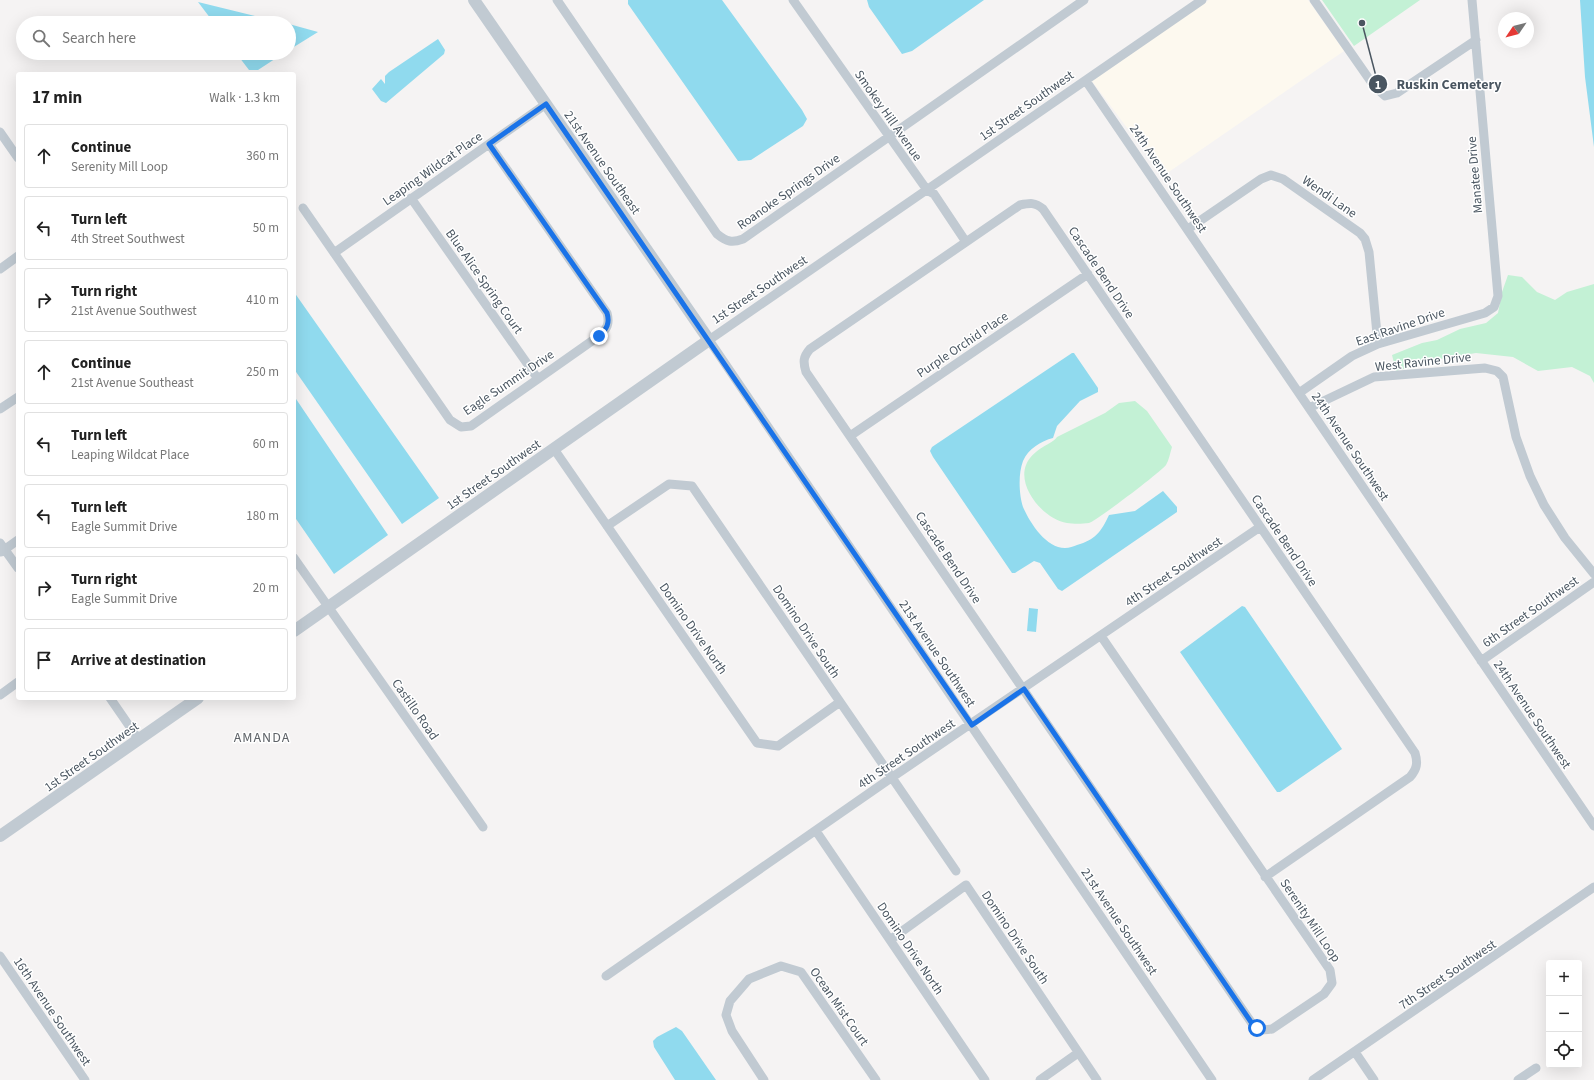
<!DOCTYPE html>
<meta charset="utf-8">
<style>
body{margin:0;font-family:"Source Sans 3",sans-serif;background:#f6f6f6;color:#222}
.controls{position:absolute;right:12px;bottom:12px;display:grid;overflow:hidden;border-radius:4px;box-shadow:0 4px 16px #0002}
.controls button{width:36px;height:36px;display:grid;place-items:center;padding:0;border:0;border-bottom:1px solid #e0e0e0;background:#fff;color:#222;font:20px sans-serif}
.compass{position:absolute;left:1498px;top:12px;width:36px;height:36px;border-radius:50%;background:#fff;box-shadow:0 4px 16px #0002;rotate:235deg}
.stop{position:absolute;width:12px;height:12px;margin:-9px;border:3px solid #1a73e8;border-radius:50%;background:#fff}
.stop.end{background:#1a73e8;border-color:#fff;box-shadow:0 1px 4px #0008}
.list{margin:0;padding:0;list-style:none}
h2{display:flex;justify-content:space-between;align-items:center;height:52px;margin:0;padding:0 16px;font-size:17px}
h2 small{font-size:13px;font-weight:400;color:#767676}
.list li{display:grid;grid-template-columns:26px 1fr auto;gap:12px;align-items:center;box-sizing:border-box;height:64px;margin:0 8px 8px;padding:0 8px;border:1px solid #e0e0e0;border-radius:4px}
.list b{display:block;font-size:15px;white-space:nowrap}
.list p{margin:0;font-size:13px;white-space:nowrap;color:#767676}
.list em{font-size:13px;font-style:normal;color:#767676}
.icon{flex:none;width:22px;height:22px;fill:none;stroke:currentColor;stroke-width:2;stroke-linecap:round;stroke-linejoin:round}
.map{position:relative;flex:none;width:1594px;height:1080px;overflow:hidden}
.search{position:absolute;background:#fff;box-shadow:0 4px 16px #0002;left:16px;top:16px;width:280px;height:44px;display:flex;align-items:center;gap:10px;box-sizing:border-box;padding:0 14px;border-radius:22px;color:#767676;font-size:15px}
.panel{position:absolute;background:#fff;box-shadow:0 4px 16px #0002;left:16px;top:72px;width:280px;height:628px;border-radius:4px}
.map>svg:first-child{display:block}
.commercial{fill:#fdf9ef}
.green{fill:#c3f1d5}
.water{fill:#90daee}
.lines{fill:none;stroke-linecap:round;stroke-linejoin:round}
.minor{stroke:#c1cad2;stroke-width:9}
.tertiary{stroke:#c1cad2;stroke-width:12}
.route{stroke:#1a73e8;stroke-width:5}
.labels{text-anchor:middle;stroke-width:3;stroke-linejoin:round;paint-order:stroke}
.street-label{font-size:13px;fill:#4a5661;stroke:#fff}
.neighbourhood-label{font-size:14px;letter-spacing:1px;fill:#5f6368;stroke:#fff}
.leader{fill:none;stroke:#4a5661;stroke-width:1.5}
.callout-dot{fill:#4a5661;stroke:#fff;stroke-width:1.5}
.mark-label{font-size:12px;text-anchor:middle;font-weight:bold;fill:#fff}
.callout-label{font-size:14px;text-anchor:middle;font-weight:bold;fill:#4a5661;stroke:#fff;stroke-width:3;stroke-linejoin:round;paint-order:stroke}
</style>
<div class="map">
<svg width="1594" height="1080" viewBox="0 0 1594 1080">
<rect width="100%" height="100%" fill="#f5f3f3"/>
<path class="commercial" d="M1209 0H1308L1344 51 1163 176 1092 81Z"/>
<path class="green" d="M1322 0H1420L1354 46Z
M1508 275 1522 277 1537 292 1555 300 1567 292 1594 284V383L1590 376 1572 367 1538 371 1513 357 1476 353 1434 360 1396 371 1392 355 1422 343 1437 340 1460 329 1486 323 1498 313 1502 292Z
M1135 401 1147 411 1172 447C1170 453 1169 460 1166 465 1162 471 1095 522 1089 523 1082 524 1073 524 1067 523 1045 520 1017 488 1026 465 1033 448 1053 444 1057 437L1105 413 1119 403Z"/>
<path class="water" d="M628 0H722L802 110 807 119 803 126 751 160 738 161 628 4Z
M867 0H984L912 51 902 54 869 7Z
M1580 0H1594V147L1585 77Z
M198 2 283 23H214Z
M289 24 318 32 289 50Z
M438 39 445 50 444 54 386 103 381 101 372 89 381 79 385 84V76L389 72Z
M236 53H284L258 70H249Z
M294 292 439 498 402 524 294 369Z
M1072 353H1074L1098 388V392L1080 401 1057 426 1053 438C1041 441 1028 449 1023 461 1018 474 1019 495 1023 507 1030 523 1046 548 1065 548 1069 548 1074 546 1077 545 1095 540 1101 532 1109 515L1135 511 1163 491 1177 507V512L1062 591 1058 589 1040 563 1034 561 1015 573H1012L933 457 930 451 932 447Z
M294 396 388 535 334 574 294 516Z
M1242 606 1245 607 1342 749 1280 792H1277L1180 652Z
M1029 608 1038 609 1036 632 1027 631Z
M676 1027 682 1031 716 1080H675L654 1047 653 1041 657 1037Z"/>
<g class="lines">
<path class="minor" d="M557 0 717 234C727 242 732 243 743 239L1084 0
M793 0 927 190 934 194 966 242
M1202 0 709 340 1212 1080
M1314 0 1374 86 1385 96 1397 93 1476 40
M1086 81 1594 826
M0 132 18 158
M411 198 538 379
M303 208 450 420 461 427 471 426 599 336C607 329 610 324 607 313L489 144
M1188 229 1261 179 1271 175 1283 179 1360 233 1365 239 1369 252 1378 344
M334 253 546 104
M0 269 18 256
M1299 393 1352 356 1378 344 1485 313 1494 307 1498 296 1472 0
M1309 408 1374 377 1485 368 1497 371 1503 377 1516 437 1530 476 1544 505 1565 538 1594 574
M0 409 18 397
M850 436 1088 274
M554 449 757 743 778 746 840 702
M607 526 669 484 692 486 956 871
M0 543 18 568
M1 552 18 540
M294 558 483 827
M1101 636 1330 970 1332 983 1324 994 1272 1029C1262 1031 1258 1030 1251 1022L806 372C803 362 803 357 810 349L1020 205C1030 203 1035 202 1043 209L1415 753C1418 763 1417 769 1410 777L1265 877
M1481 661 1594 582
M0 695 18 682
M110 698 139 740
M816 831 985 1080
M890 940 966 885 1097 1080
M0 956 85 1080
M606 976 891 778 1260 527
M1355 1052 1374 1080
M764 1080 732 1031 726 1015 730 1001 749 979 781 966 801 972 876 1080
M1040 1080 1078 1053
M1313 1080 1594 887
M1518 1080 1536 1068"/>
<path class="tertiary" d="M294 631 709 340 474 0
M0 836 198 698"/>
</g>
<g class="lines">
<path class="route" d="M599 336C607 329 610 323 607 313L489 144 546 104 972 725 1024 689 1251 1022 1257 1028"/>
</g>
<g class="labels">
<g class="street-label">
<text transform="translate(1026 105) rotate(-35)" y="5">1st Street Southwest</text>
<text transform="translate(889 115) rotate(55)" y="5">Smokey Hill Avenue</text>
<text transform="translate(603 162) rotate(55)" y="5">21st Avenue Southeast</text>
<text transform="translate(432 168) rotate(-35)" y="5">Leaping Wildcat Place</text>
<text transform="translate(1474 175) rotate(-95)" y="5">Manatee Drive</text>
<text transform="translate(1169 178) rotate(56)" y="5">24th Avenue Southwest</text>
<text transform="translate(788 191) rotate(-35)" y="5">Roanoke Springs Drive</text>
<text transform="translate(1330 196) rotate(35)" y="5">Wendi Lane</text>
<text transform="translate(1102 272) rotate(56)" y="5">Cascade Bend Drive</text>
<text transform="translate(485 281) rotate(55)" y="5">Blue Alice Spring Court</text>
<text transform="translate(759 289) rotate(-34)" y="5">1st Street Southwest</text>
<text transform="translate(1400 326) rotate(-19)" y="5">East Ravine Drive</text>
<text transform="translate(962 344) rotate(-34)" y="5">Purple Orchid Place</text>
<text transform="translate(1423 361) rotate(-6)" y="5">West Ravine Drive</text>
<text transform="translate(508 382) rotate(-34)" y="5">Eagle Summit Drive</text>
<text transform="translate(1351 446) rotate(56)" y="5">24th Avenue Southwest</text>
<text transform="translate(493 474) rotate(-35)" y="5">1st Street Southwest</text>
<text transform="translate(1285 540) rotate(56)" y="5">Cascade Bend Drive</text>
<text transform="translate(949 557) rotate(56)" y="5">Cascade Bend Drive</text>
<text transform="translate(1173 571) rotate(-34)" y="5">4th Street Southwest</text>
<text transform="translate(1530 611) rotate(-35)" y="5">6th Street Southwest</text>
<text transform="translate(694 628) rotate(55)" y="5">Domino Drive North</text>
<text transform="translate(807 631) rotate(56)" y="5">Domino Drive South</text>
<text transform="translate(938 653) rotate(56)" y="5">21st Avenue Southwest</text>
<text transform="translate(416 709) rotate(55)" y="5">Castillo Road</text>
<text transform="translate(1533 714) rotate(56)" y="5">24th Avenue Southwest</text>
<text transform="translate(906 753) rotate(-34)" y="5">4th Street Southwest</text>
<text transform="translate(91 756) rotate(-35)" y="5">1st Street Southwest</text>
<text transform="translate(1311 920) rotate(56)" y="5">Serenity Mill Loop</text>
<text transform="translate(1120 921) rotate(56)" y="5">21st Avenue Southwest</text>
<text transform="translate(1016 937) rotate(56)" y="5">Domino Drive South</text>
<text transform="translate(911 948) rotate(56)" y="5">Domino Drive North</text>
<text transform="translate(1447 974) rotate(-34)" y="5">7th Street Southwest</text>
<text transform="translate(840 1006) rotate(55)" y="5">Ocean Mist Court</text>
<text transform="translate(53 1011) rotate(56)" y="5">16th Avenue Southwest</text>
</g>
<g class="neighbourhood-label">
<text x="262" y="742">AMANDA</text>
</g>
</g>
<path class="leader" d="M1362 23L1378 84"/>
<g class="callout-dot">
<circle cx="1362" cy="23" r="4"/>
<circle cx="1378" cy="84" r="10"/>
</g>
<g class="mark-label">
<text x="1378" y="89">1</text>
</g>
<g class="callout-label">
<text x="1449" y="89">Ruskin Cemetery</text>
</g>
</svg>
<div class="controls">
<button>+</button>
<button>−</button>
<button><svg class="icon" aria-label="locate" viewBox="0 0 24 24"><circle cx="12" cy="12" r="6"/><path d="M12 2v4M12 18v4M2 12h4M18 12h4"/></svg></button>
</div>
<svg class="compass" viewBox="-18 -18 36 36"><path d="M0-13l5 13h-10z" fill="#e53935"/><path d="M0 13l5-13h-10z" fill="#767676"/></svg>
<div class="stop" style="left:1257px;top:1028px"></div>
<div class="stop end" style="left:599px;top:336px"></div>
<div class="search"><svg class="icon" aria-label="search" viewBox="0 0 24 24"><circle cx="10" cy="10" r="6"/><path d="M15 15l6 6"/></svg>Search here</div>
<section class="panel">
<h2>17 min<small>Walk · 1.3 km</small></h2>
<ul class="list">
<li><svg class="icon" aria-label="ahead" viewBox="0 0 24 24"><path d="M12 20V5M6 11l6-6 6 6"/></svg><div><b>Continue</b><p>Serenity Mill Loop</p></div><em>360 m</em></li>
<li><svg class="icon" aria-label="left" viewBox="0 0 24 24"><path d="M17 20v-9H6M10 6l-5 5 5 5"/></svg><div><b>Turn left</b><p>4th Street Southwest</p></div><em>50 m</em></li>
<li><svg class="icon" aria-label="right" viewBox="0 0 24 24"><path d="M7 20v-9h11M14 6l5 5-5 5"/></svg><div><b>Turn right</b><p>21st Avenue Southwest</p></div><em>410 m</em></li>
<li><svg class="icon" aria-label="ahead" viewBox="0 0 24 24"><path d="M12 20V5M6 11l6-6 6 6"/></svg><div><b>Continue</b><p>21st Avenue Southeast</p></div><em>250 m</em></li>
<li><svg class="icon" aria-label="left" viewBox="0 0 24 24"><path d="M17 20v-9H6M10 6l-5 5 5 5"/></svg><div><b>Turn left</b><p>Leaping Wildcat Place</p></div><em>60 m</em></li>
<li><svg class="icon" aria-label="left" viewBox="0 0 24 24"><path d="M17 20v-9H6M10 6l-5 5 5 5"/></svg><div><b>Turn left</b><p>Eagle Summit Drive</p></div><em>180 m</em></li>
<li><svg class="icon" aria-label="right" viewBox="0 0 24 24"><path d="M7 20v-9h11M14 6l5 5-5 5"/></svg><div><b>Turn right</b><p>Eagle Summit Drive</p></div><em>20 m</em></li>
<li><svg class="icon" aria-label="arrive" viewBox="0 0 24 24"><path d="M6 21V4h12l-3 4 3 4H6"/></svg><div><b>Arrive at destination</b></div></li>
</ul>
</section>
</div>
